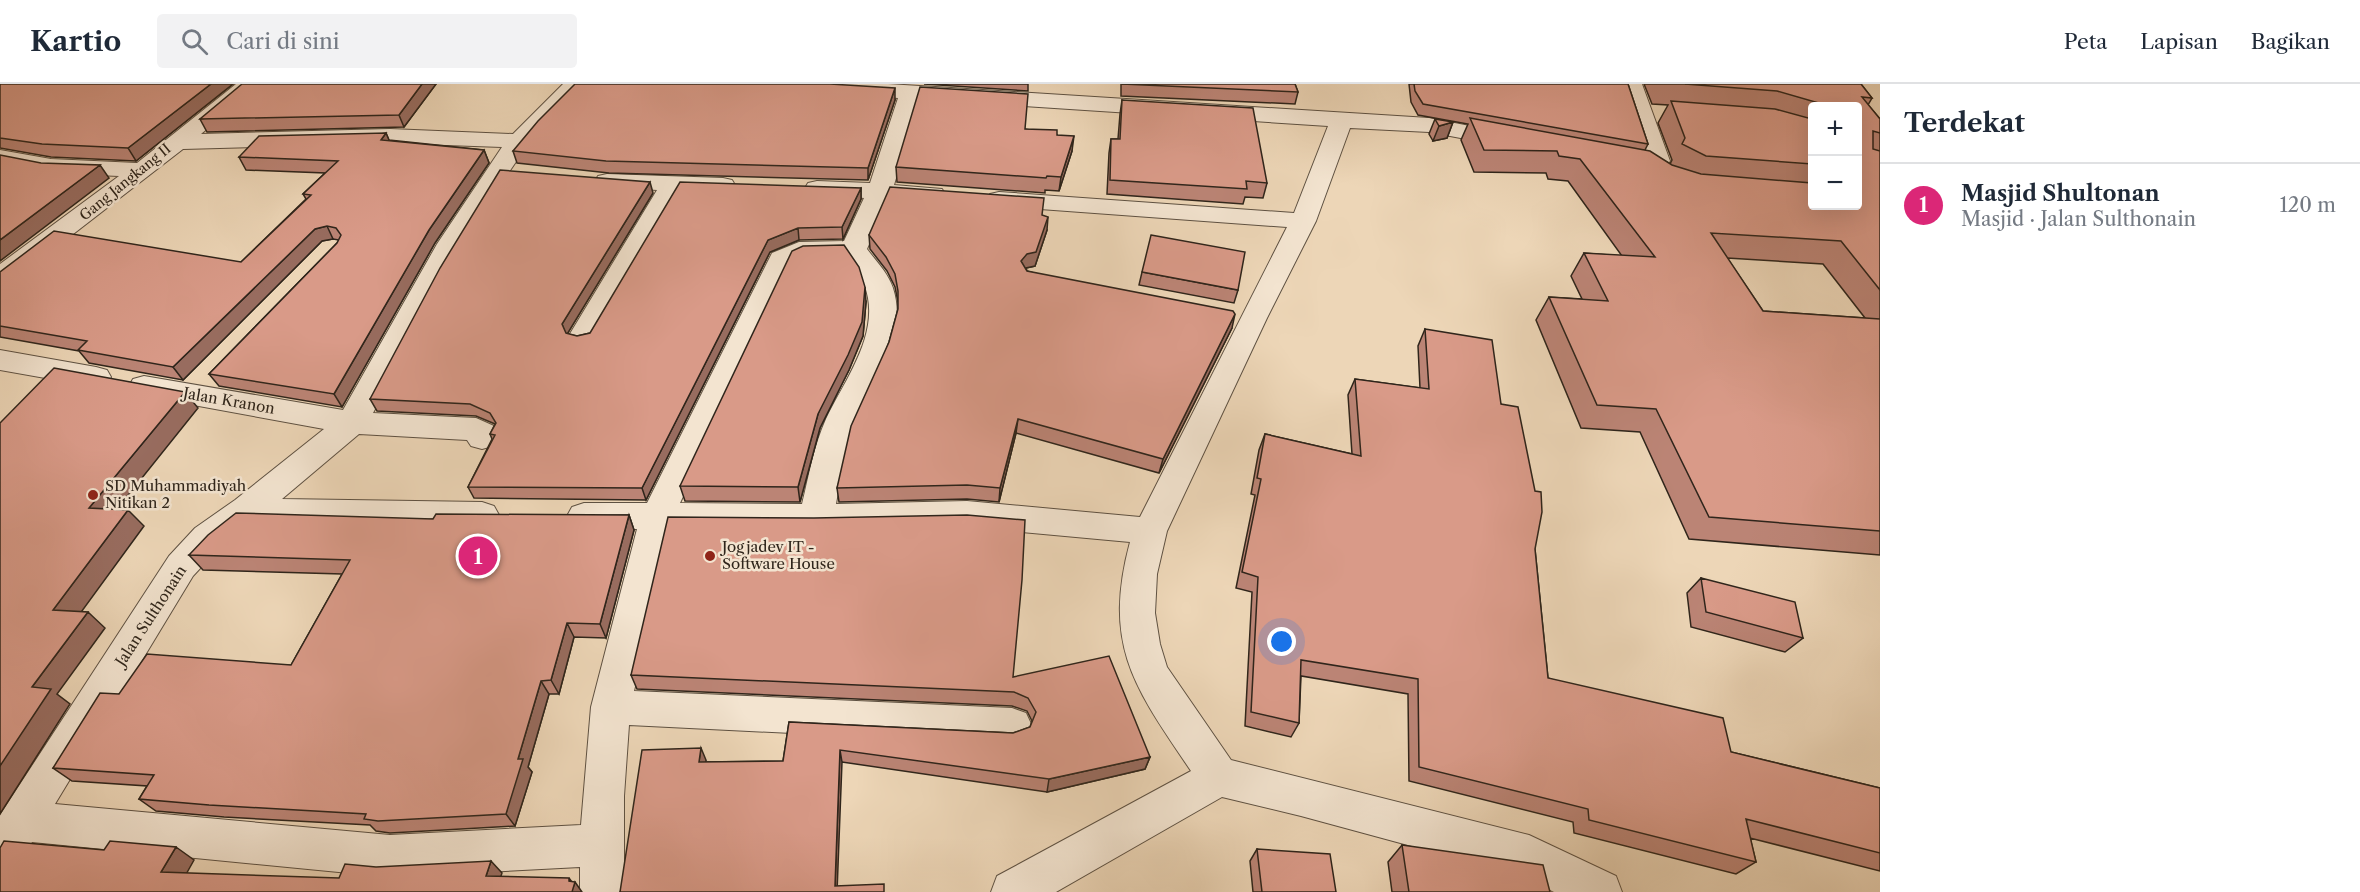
<!DOCTYPE html>
<html lang="id">
<meta charset="utf-8">
<style>
body{margin:0;font-family:"Libre Caslon Text",serif;background:#f2f2f3;color:#1f2937}
.controls{position:absolute;right:18px;top:18px;display:grid;overflow:hidden;border-radius:6px;box-shadow:0 6px 24px #0002}
.controls button{width:54px;height:54px;display:grid;place-items:center;padding:0;border:0;border-bottom:2px solid #e0e1e3;background:#fff;color:#1f2937;font:30px sans-serif}
.you{position:absolute;left:1282px;top:558px;width:21px;height:21px;margin:-15px;border:4px solid #fff;border-radius:50%;background:#1a73e8;box-shadow:0 0 0 9px #1a73e833}
.badge{display:grid;place-items:center;width:39px;height:39px;border-radius:50%;background:#db2777;color:#fff;font-size:20px;font-weight:700}
.pin{position:absolute;translate:-50% -50%;border:3px solid #fff;box-shadow:0 2px 6px #0006}
.list{margin:0;padding:0;list-style:none}
h2{display:flex;justify-content:space-between;align-items:center;height:78px;margin:0;padding:0 24px;font-size:26px}
h2 small{font-size:20px;font-weight:400;color:#747a83}
.list li{display:grid;grid-template-columns:39px 1fr auto;gap:18px;align-items:center;box-sizing:border-box;height:84px;padding:0 24px;border-top:2px solid #e0e1e3}
.list b{display:block;font-size:22px;white-space:nowrap}
.list p{margin:0;font-size:20px;white-space:nowrap;color:#747a83}
.list em{font-size:20px;font-style:normal;color:#747a83}
.icon{flex:none;width:33px;height:33px;fill:none;stroke:currentColor;stroke-width:2;stroke-linecap:round;stroke-linejoin:round}
.map{position:relative;flex:none;width:1880px;height:808px;overflow:hidden}
header{display:flex;align-items:center;gap:36px;box-sizing:border-box;height:84px;padding:0 30px;background:#fff;border-bottom:2px solid #e0e1e3}
header strong{font-size:28px}
nav{display:flex;gap:33px;margin-inline-start:auto;font-size:21px}
.search{width:420px;height:54px;background:#f2f2f3;display:flex;align-items:center;gap:15px;box-sizing:border-box;padding:0 21px;border-radius:6px;color:#747a83;font-size:22px}
main{display:flex}
aside{flex:1;background:#fff}
.map>svg:first-child{display:block}
.lines{fill:none;stroke-linecap:round;stroke-linejoin:round}
.street-casing{stroke:#5e5142;stroke-width:2}
.street{fill:#f3e4d0;fill-rule:evenodd}
.wall{fill:#bb8475;stroke:#2f251b;stroke-width:1.5;fill-rule:evenodd}
.shaded-wall{fill:#986c5f;stroke:#2f251b;stroke-width:1.5}
.building{fill:#d99a88;stroke:#2f251b;stroke-width:1.5}
.poi-dot{fill:#8f2418;stroke:#f3e4d0;stroke-width:2}
.labels{text-anchor:middle;stroke-width:5;stroke-linejoin:round;paint-order:stroke}
.far-street-label{font-size:14px;fill:#2f251b;stroke:#f3e4d0}
.street-label{font-size:15px;fill:#2f251b;stroke:#f3e4d0}
.poi-label{font-size:15px;fill:#2f251b;stroke:#f3e4d0;text-anchor:start}
</style>
<header>
<strong>Kartio</strong>
<div class="search"><svg class="icon" aria-label="search" viewBox="0 0 24 24"><circle cx="10" cy="10" r="6"/><path d="M15 15l6 6"/></svg>Cari di sini</div>
<nav><a>Peta</a><a>Lapisan</a><a>Bagikan</a></nav>
</header>
<main>
<div class="map">
<svg width="1880" height="808" viewBox="0 0 1880 808">
<rect width="100%" height="100%" fill="#edd6b7"/>
<filter id="stains"><feTurbulence type="fractalNoise" baseFrequency=".00333" numOctaves="4"/><feColorMatrix values="0 0 0 0 .2 0 0 0 0 .09 0 0 0 0 .02 0 0 0 .5 -.17"/></filter>
<radialGradient id="worn" r=".72"><stop offset=".6" stop-color="#630" stop-opacity="0"/><stop offset="1" stop-color="#630" stop-opacity=".3"/></radialGradient>
<g class="lines">
<defs>
<path id="street" d="M236 0H260L201 50 390 45 513 50 563 0H587L526 63 484 125 443 195 373 329 476 334 494 342 499 350 493 362 482 365 471 362 467 356 359 350 282 415 482 418 494 422 499 431 494 440 482 444 282 441 253 438 219 464 193 492 55 720 390 751 581 741 591 623 637 445H584L572 441 567 432 572 423 584 419H647L772 169 799 158 844 157 864 114 808 109 805 104 808 99 817 97 870 99 898 14 784 6 776 5 773 0H888L1429 34 1516 51 1520 56 1516 61 1508 63 1429 48 1350 44 1316 137 1267 234 1167 447 1157 490 1155 529 1160 560 1167 583 1231 676 1529 751 1616 792 1622 808H1554L1522 792 1301 732 1222 713 1056 808H991L997 792 1191 687C1135 604 1102 562 1130 458L967 443 816 446 671 445 634 607 1012 624 1026 629 1032 642 1026 655 1012 660 629 641 624 712V808H580V783L390 793 32 758 15 785 0 791V731L169 472 195 444 235 416 324 345 144 312 133 309 129 302 133 295 144 292 343 326 437 160 502 63 390 59 183 65 10 199 0 201V180L119 92 51 89 0 80V66L51 75 137 79ZM919 15 1328 42 1294 129 999 108 990 110 987 115 990 120 999 122 1287 143 1140 433 967 417 836 420C841 391 846 361 858 334 875 293 908 251 893 204 888 189 876 177 867 165L888 115 933 117 942 115 945 110 942 105 894 101ZM846 173C853 182 860 190 864 200 883 247 845 295 826 335 814 362 809 391 802 420L680 419 792 180 804 174Z
M1620 0H1642L1670 77C1658 94 1632 86 1615 82L1611 77 1615 72 1623 70 1645 73Z
M607 90 723 94 732 96 735 101 732 106 723 108 681 107 592 260 582 262 572 260 568 253 657 106 598 102 595 97 598 92Z
M0 266 96 283 107 286 111 293 107 300 96 303 0 286Z"/>
</defs>
<use href="#street" class="street-casing"/>
<use href="#street" class="street"/>
</g>
<path class="wall" d="M0 0H233L136 77 51 73 0 64Z
M436 0 404 43 207 48 200 35Z
M924 0H1028V7Z
M1121 0H1295L1298 8 1295 20 1121 12Z
M1409 0H1628L1648 60 1645 66 1670 80 1672 76 1658 39 1668 21 1652 20 1644 0H1861L1872 14 1868 21 1880 35V471L1689 455 1640 348 1581 344 1536 236 1549 213 1582 215 1571 192 1584 169 1622 172 1568 97 1548 95 1546 89 1474 88 1461 56 1468 40 1418 31 1411 18ZM1812 22H1857V122H1812ZM1727 174 1823 180 1865 234 1763 227Z
M895 16 868 96 609 89 517 79 513 67Z
M1122 16 1267 99 1263 114 1245 113 1243 120 1107 110 1109 69 1111 55H1118L1120 30Z
M1435 35 1453 38 1447 54 1433 57 1429 50Z
M1025 45 1057 51 1072 67 1059 107 1045 106V109L897 98 896 83Z
M386 49 389 56 484 66 489 79 435 159 342 323 219 302 209 290 337 159 339 156 333 155 322 157 183 296 89 279 79 267 0 253V188L241 178 306 115 303 110 325 89 246 86 239 73Z
M861 104V115L843 155 799 156 770 168 646 416 474 414 468 403 492 355 490 350 495 340 476 332 377 327 370 315 653 109 567 250 577 252 590 249Z
M1047 146 1035 182 1026 184 1027 187 1232 244 1159 389 1016 349 999 418 967 415 839 418 837 404 889 258 898 225V218L895 203 887 187 870 165 869 151Z
M1142 188 1238 206 1234 219 1139 201Z
M866 218 863 252 849 286 820 344 800 418 685 417 680 402Z
M1425 245 1501 320 1535 465 1548 594 1731 668 1880 704V787L1750 754 1756 778 1736 790 1574 749 1573 738 1409 697 1408 610 1301 592 1299 639 1291 653 1245 642 1252 508 1236 504 1255 411 1251 410 1259 366 1265 350 1352 370 1348 311 1355 295 1420 304 1418 262Z
M629 431 634 446 606 554 574 553 559 610H549L528 683 532 688 515 742 390 749 376 747 370 741 224 733 156 727 139 715 147 702 72 697 53 684 119 610 291 581 342 490 203 486 189 471 433 435Z
M1701 494 1803 554 1785 568 1691 543 1687 509Z
M631 591 1013 593 1150 673 1145 685 1047 708 842 678 620 808 706 676 705 678 783 677 789 638 1013 649 1030 643 1032 637 1027 627 1012 622 637 605Z
M1402 761 1550 808H1392L1388 778Z
M1257 765 1336 808H1253L1250 777Z"/>
<path class="shaded-wall" d="M211 0H233L136 77 128 64Z
M422 0H436L404 43 399 31Z
M895 4V16L868 96V84Z
M1453 38 1447 54 1433 57 1439 42Z
M386 49 391 61 381 56Z
M1074 52 1072 67 1059 107 1061 93Z
M484 66 489 79 435 159 342 323 334 310 429 146Z
M100 81 109 94 0 177V156Z
M650 98 653 109 566 252 562 240Z
M861 104V115L843 155 842 143Z
M1048 133 1047 146 1035 182 1026 184 1020 191 1021 177Z
M327 142 333 155 322 157 183 296 173 283 315 145Z
M798 144 799 156 770 168 646 416 642 404 768 156Z
M865 203 866 218 863 252 849 286 820 344 800 418 798 403 818 330Z
M1235 230 1232 244 1159 389 1163 375Z
M185 308 198 324 105 440 89 424Z
M1018 335 1016 349 999 418 1000 404Z
M128 426 144 442 71 542 53 526Z
M629 431 634 446 606 554 600 540Z
M88 528 105 544 57 610 70 620 0 730V682L32 603Z
M567 539 574 553 559 610 551 596Z
M541 597 549 610 528 683 532 688 515 742 506 730 518 675Z
M701 664 706 676 704 690 699 678Z
M840 666 842 678 837 808 835 802Z
M1150 673 1145 685 1047 708 1049 695Z
M176 763 194 776 180 801 161 788Z
M491 777 502 789 497 804 486 792Z
M569 794 574 801 575 798 582 808H572Z"/>
<path class="building" d="M0 0H211L128 64 42 60 0 54Z
M242 0H422L399 31 200 35Z
M575 0H830L895 4 868 84 606 77 513 67 538 37Z
M1122 0H1295L1298 8Z
M1414 0H1628L1648 60 1423 20 1415 7Z
M1685 0H1861L1872 14 1862 13 1880 35V49L1873 47V65L1880 67V206L1841 157 1711 149 1763 227 1880 235V447L1709 433 1656 325 1597 321 1549 213 1608 217 1584 169 1655 173 1580 75 1559 72 1557 67 1484 66 1470 34 1650 67 1672 81 1701 90 1812 99V122H1857V22H1829L1777 7Z
M920 3 1028 10 1025 45 1057 46V51L1074 52 1061 93 1047 92 1046 94 896 83Z
M1122 16 1253 24 1267 99 1246 97 1247 105 1110 96 1111 55H1120Z
M1671 17 1775 25 1812 35V80L1706 72 1682 60 1685 54Z
M1435 35 1453 38 1439 42Z
M386 49 381 56 484 66 429 146 334 310 209 290 337 159 341 151 336 144 327 142 315 145 173 283 78 266 87 257 0 242V188L54 147 241 178 311 111 303 110 338 77 239 73 259 52Z
M0 71 41 79 100 81 0 156Z
M500 86 650 98 562 240 566 249 577 252 590 249 680 98 861 104 842 143 798 144 768 156 642 404 468 403 495 351 490 350 496 339 490 329 470 320 370 315 440 184Z
M890 103 1044 114 1042 131 1048 133 1036 168 1027 170 1021 177 1027 187 1233 227 1235 230 1163 375 1018 335 1000 404 967 401 837 404 851 342 889 258 898 225V207L895 190 886 173 869 151Z
M1151 151 1245 168 1238 206 1142 188Z
M844 161 859 183 865 203 862 238 848 271 818 330 798 403 680 402 792 167 803 162Z
M1425 245 1492 256 1501 320 1518 323 1535 407 1541 408 1542 428 1535 465 1548 594 1723 634 1731 668 1880 704V769L1746 735 1756 778 1589 736 1588 725 1419 683 1418 595 1301 576 1299 639 1251 628 1258 493 1242 488 1261 395 1257 394 1265 350 1361 372 1355 295 1429 305Z
M54 284 185 308 89 424 128 426 53 526 88 528 32 603 51 605 0 682V339Z
M236 429 433 435 436 430 629 431 600 540 567 539 551 596 541 597 518 675H523L506 730 378 737 364 735 366 730 209 721 139 715 154 691 53 684 100 609 119 610 147 570 291 581 350 476 189 471 208 451Z
M967 431 1025 436 1022 496 1013 593 1109 572 1150 673 1049 695 840 666 835 802 884 800V808H620L642 666 701 664 699 678 783 677 789 638 1013 649 1030 643 1036 628 1028 614 1014 608 631 591 668 433 814 434Z
M1701 494 1795 518 1803 554 1706 528Z
M4 757 104 766 110 757 176 763 161 788 339 794 345 780 376 783 491 777 486 792 569 794V797L575 798 572 808H0V764Z
M1402 761 1543 781 1550 808H1409Z
M1257 765 1330 770 1336 808H1262Z"/>
<g class="poi-dot">
<circle cx="93" cy="411" r="6"/>
<circle cx="710" cy="472" r="6"/>
</g>
<g class="labels">
<g class="far-street-label">
<text transform="translate(125 98) rotate(-39)" y="5">Gang Jangkang II</text>
</g>
<g class="street-label">
<text transform="translate(229 317) rotate(10)" y="5">Jalan Kranon</text>
<text transform="translate(151 532) rotate(-57)" y="5">Jalan Sulthonain</text>
</g>
<g class="poi-label">
<text x="105" y="407">SD Muhammadiyah<tspan x="105" dy="17">Nitikan 2</tspan></text>
<text x="722" y="468">Jogjadev IT -<tspan x="722" dy="17">Software House</tspan></text>
</g>
</g>
<rect width="100%" height="100%" filter="url(#stains)"/>
<rect width="100%" height="100%" fill="url(#worn)"/>
</svg>
<div class="controls">
<button>+</button>
<button>−</button>
</div>
<div class="you"></div>
<div class="pin badge" style="left:478px;top:472px">1</div>
</div>
<aside>
<h2>Terdekat<small></small></h2>
<ul class="list">
<li><span class="badge">1</span><div><b>Masjid Shultonan</b><p>Masjid · Jalan Sulthonain</p></div><em>120 m</em></li>
</ul>
</aside>
</main>
